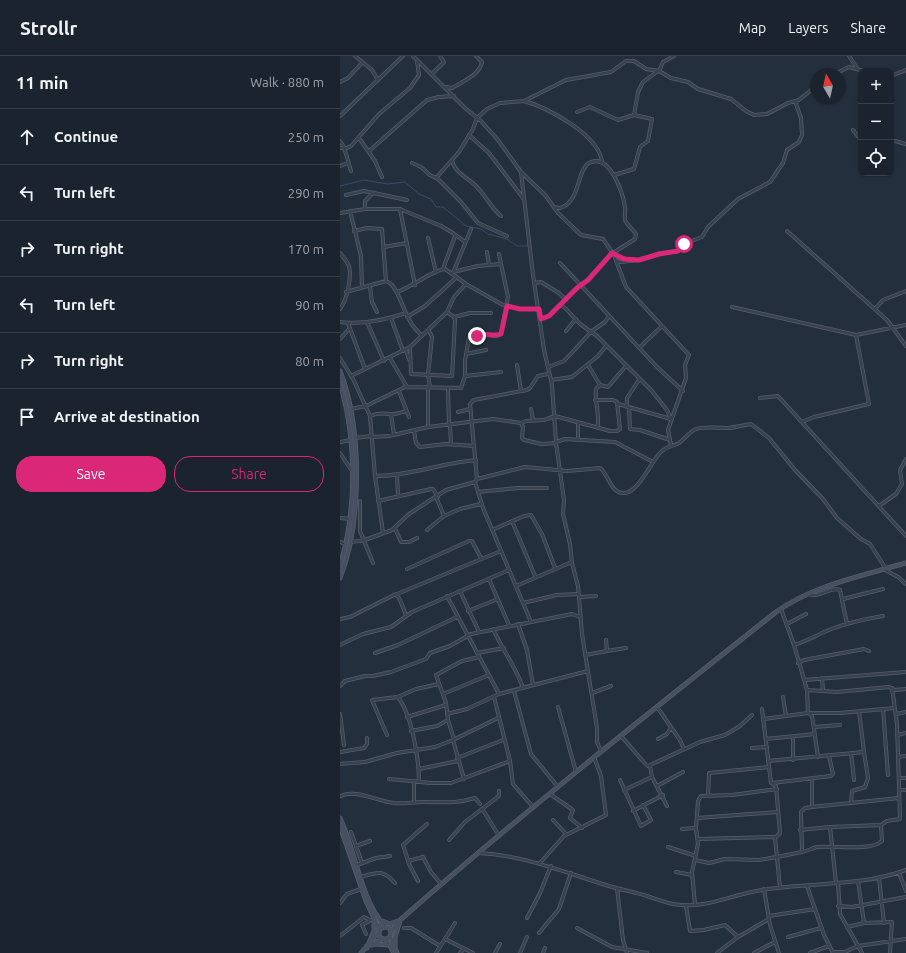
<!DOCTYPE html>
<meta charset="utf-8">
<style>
body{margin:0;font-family:Ubuntu,sans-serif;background:#282f3a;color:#f1f3f6}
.controls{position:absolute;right:12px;top:12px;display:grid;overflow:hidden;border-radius:8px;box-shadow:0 1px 3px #0004}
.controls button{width:36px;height:36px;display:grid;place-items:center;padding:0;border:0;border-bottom:1px solid #39404a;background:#1b232e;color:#f1f3f6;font:20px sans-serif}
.compass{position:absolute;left:470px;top:12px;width:36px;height:36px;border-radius:50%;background:#1b232e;box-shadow:0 1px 3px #0004;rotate:351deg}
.stop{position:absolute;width:12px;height:12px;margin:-9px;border:3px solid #db2777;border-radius:50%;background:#fff}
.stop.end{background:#db2777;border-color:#fff;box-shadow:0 1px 4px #0008}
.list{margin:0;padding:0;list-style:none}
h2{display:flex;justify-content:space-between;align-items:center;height:52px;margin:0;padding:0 16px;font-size:17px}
h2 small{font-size:13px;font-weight:400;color:#a0a4aa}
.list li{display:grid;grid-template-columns:26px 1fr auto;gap:12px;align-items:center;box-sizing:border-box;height:56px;padding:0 16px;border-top:1px solid #39404a}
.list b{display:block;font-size:15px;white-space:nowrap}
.list em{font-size:13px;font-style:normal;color:#a0a4aa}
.actions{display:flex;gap:8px;padding:12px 16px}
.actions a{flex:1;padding:9px 0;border:1px solid #db2777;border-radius:16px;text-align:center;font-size:14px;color:#db2777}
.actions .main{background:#db2777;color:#fff}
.icon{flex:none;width:22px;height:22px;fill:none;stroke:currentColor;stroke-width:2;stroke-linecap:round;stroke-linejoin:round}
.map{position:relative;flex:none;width:566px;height:897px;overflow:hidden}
header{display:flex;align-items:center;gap:24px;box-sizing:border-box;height:56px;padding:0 20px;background:#1b232e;border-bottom:1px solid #39404a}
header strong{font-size:19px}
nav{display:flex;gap:22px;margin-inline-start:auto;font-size:14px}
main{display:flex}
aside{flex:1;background:#1b232e}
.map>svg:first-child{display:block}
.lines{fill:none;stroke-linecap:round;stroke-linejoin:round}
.stream{stroke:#394c67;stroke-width:1}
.minor-casing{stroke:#565f6c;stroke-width:4}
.secondary-casing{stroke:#565f6c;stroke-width:5}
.minor{stroke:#38414e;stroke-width:2.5}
.secondary{stroke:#465061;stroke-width:3.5}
.route{stroke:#db2777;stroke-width:5}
</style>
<header>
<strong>Strollr</strong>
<nav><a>Map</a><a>Layers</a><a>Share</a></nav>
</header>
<main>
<aside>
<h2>11 min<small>Walk · 880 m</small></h2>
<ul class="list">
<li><svg class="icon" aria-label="ahead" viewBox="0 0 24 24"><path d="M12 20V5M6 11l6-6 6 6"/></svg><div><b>Continue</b></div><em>250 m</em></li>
<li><svg class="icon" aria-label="left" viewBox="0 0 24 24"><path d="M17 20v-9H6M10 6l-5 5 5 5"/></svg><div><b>Turn left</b></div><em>290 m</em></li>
<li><svg class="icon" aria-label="right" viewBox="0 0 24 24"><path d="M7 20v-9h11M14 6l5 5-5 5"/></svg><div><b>Turn right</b></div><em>170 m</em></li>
<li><svg class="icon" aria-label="left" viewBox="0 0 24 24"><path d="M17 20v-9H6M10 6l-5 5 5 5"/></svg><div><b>Turn left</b></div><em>90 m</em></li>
<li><svg class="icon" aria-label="right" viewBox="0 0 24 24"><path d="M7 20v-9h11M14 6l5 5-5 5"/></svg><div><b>Turn right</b></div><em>80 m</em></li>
<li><svg class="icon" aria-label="arrive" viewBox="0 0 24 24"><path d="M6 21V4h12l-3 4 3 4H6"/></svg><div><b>Arrive at destination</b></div></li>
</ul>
<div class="actions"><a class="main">Save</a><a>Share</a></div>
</aside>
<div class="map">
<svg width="566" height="897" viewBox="0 0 566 897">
<rect width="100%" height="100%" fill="#242f3e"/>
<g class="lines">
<path class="stream" d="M0 130 24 124 48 128 65 126 79 138 91 143 96 151H103L126 170 141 173 148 178 167 183 177 190H188"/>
<defs>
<path id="minor" d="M15 0 32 14 38 24
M73 0 125 52 141 65 158 84 181 116 206 140 218 157 241 179 263 183 274 199 286 231 349 299 345 309 346 322 328 374 331 389
M509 0 517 12
M319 15 323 6 334 0
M92 18 104 6 100 0
M495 18 509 11 524 15
M551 20 566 14
M0 26 8 22 22 7
M106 31 112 32C123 25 139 20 142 6L136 0
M184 45C207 51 261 80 262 107
M237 56 250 51 278 64 294 59 312 63 308 85 300 91 294 113 274 119
M294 59 298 36 303 26 318 15
M0 60 63 0
M513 74 521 84
M129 79 149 97 183 142
M19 82 35 105 42 121
M0 85 4 91 11 115
M551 86 555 85 566 88
M0 92H7L11 90 39 58 70 32 79 19 77 5
M29 95 87 44 99 41 114 40
M112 104C114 117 129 122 137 131 146 140 151 152 161 160
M72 107 81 111 90 119 98 123 121 146 138 167 167 180
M0 110 8 107
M181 116 193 219 204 294 212 329 216 387 224 444 223 458 230 488 232 507 238 530 242 578 257 672V686L261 695
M96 122 119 96 133 73 137 62 147 53 160 47 184 45 226 24 271 16 286 5H294L306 13 319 15 331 22 348 26 358 33 391 43 406 55 414 59 427 58 448 47 459 44 476 30
M6 139 24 135 67 144
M214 151 220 152C241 146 236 115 249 107 270 96 283 138 285 151 286 155 284 160 285 164 287 169 293 173 296 178L295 183 273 197
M25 153V145L33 137
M60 153 75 229
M10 155 21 200 22 232
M0 157 25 153H60L101 170 113 177 125 186
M14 175 27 172 42 173 46 225
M447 175 547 264 566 290
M88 182 96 216
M44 191 67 187
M147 196 149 209
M0 197C3 201 7 205 9 210 12 221 7 244 0 253
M275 199 289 204
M277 205 280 206 299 204 319 198 338 195 344 188 362 181 368 171 398 143 430 126 443 107 447 94 459 86 462 79 461 62 455 45
M220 207 317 311 343 335
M103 213 115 180
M113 216 138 210 161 208
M113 217 131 173
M195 227 201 226 219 237 226 244
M30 231 32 246 37 256
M6 236 46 225C58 229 63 255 70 265 73 271 78 276 82 280
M57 236C72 231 93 214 105 213L126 228 163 249 180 253H198
M221 249 226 253 240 268 257 280 311 334 327 354 331 363 278 348
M392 251 516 279 566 269
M535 253 543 244 566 235
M67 261 85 250 117 221
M114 261 130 257H151
M51 262 63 295
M201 263 209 260 237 232 248 224 272 197
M0 266C22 269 45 264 66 257
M27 266 44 305
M8 267 25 313
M89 275 92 281 88 319 90 331
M226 275 236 263
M0 283 9 273
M300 291 322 270
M70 292 71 318 112 320 115 265 114 261 107 256
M66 294 69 303
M126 298 146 294
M0 302 13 323 30 360 35 420 43 477
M50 302 67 331
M177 309 181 335
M248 309 260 329
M208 311 224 305 252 275 265 266 269 260
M11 320 70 291 107 256 114 241 126 228
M125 320 161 316
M211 324 232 321 258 300 266 290
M88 332V371
M108 333 109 369
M59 335 69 361
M420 342 438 340 566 480
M287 350V342L299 324
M289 351 290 373 300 374 330 384
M11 353 26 350 65 331 121 332 125 320V304L129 282 143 278 157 280 161 278 168 241 159 198
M191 353 193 364
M118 356 130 353
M51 358 54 379
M30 360C39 356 44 358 53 358 58 358 62 356 66 355
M462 366 474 361 529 348 516 279
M181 367 183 371 182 382 184 384 202 388 216 387
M110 369 111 388
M257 371C261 365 254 343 256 333L260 329 268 331 286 310
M74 375 76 387 80 391 106 388 134 390
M32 381 49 380 88 371 153 363 181 367 186 365 204 364 215 360 270 375H277L280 373 277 346 273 344H255
M15 382 32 380
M238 384V366
M0 386 11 384
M216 386 225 383 275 386 313 406
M0 397 12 415
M35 420C69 420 102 407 136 404
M57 420 58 439
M137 423 185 411 227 415 260 412C269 419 271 438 284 437 299 437 312 403 322 395 328 390 333 390 339 387 345 383 349 376 356 373 365 370 379 372 389 372 397 371 404 369 411 368L429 382 455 414 483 443 497 462 521 483 530 488 546 513
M135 426 143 452 191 566
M138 436 178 432H207
M96 441 104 460 120 453 141 448
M20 445V475L33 507
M38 445 91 433H93L98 441
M539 450 556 438 562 428 560 414 566 403
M0 462 11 463
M172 465 195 520
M55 472 61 486H69L77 482
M87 474 104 460
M152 474 184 460 191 459 202 478 215 512
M0 486 6 488
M11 486 25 484 52 474 69 458 106 434 135 426 137 423 130 348 134 344 187 334 190 332 198 320 208 318
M67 513 129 485H132L141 502
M545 514 558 521 566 528
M149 523 169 569
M176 530 232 506
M120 535 139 576
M57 538 161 495
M468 538C480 543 489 530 500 534L507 568
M107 540 159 638
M239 541 256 540
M503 543 543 533
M183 547 217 539 239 538
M441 553 454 589 467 634 497 636 549 631 555 634 566 633
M128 555 158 543
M0 563 10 561 56 538 60 544 66 559
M178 568 187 594 193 629
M447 568 466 558
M153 573C162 593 176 611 183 632
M0 589 23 578 51 571 72 556 169 514
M454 589C467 585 477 579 489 574 506 567 525 563 543 560
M267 595 286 592
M35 597 58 589 117 561
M137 597 164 592
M245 599 267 595 266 584
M458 607 464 604 524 593 529 595
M482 622 483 635
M464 624 566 616
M0 630 5 625 25 620H33L51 616 86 603 90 597 110 590 131 578 232 558 240 561
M467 634 468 657 472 660 478 701
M174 635 191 698 218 731
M252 637 271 630
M103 638 149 619
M58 641C72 660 79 702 79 726
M154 641 170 705 173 728 193 751
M443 641 446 660
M218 651 236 716
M317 651 340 684 344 693
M543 653 548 719
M519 655 524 696
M0 658 4 689
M107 658 127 653 159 638 248 615
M556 658 566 656
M67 661 106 649
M424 663 468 657H500L555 652
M474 671 500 669
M71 675 97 670 108 664
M47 679 32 644 58 641 76 633 99 628
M557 679 566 677
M281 680C286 685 306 710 308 710L360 686 385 679 400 670 412 659
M114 683 108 664 106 647 96 619 122 605 139 601
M318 683 327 678 331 672
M426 683 475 678
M113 684 124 723
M412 692 427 691
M0 696 24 692 27 688V682
M511 697 514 724
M558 701 566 700
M117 702 163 684
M453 704V681
M428 705 524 696 528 722 525 731 512 735 511 746
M0 708 25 706 57 697 95 691 113 684 158 662
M310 710 312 721 327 750
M79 713 118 705
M559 722H566
M49 723 91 727H111L170 705
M280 724 301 770 311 764 303 749
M472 724V751L559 742
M432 727 491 720 493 718 489 700
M317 730 343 716
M284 734 312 721
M559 734H566
M210 738 233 754 230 762 242 772
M0 740C19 733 35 745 54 747 64 748 73 746 84 746 104 746 115 748 135 742L140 748
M368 740 369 717 429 711
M74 746V726
M143 754 159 780
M293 755 323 739
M357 762 438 756
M213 764 226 778
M356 772 358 745 361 740 392 739 437 733
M342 773 356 772 358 788 352 816 355 849
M460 774 490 771
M11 776 22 807
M358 783 435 781
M109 784 125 766 159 740V735
M16 790 30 785
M328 791 356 800
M462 796C468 795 472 792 477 791 494 789 529 796 542 785L541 769 547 765 560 763 557 668 552 632
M138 797C184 799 226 817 269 830 282 834 295 836 307 840 316 843 324 846 333 848 364 854 393 838 422 834 470 826 520 831 566 814
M355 804 369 807 385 803 419 804 437 801 435 782 440 777 436 730 431 727 422 653
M68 805 83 801 91 816 101 828
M200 807 224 780 266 759 261 720 254 701
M17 809 36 802 50 800
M336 816 352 819
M559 817 566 835
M21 821C38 816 42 813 55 827
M539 822 544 867
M78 825 69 808 63 789 87 768
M518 825 524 867
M496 827 490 771 541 769
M498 827 500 858 522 897
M467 830 484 879 493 897
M277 832 283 884 287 897
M440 832 437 801 462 796 461 756 465 752 472 751
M424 833 430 869 439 897
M0 847 7 838 21 833
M346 850 350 875 364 874 385 869 398 881
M498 850 512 851 566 841
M429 860 475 853
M187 862 200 837 211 810
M507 871 524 867 552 866 550 897
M64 872H71L100 890
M237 872 272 891 307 897
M199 877 219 853 231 817
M26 878 22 869 31 864
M0 880 24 861 30 864
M448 881 481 872
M105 883 133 897
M493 896H505L518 890 566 883
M96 897 115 867
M120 897 124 893
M155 897 160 888
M180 897 187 881
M203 897 205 892
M377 897 398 881 429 863
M414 897 435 886
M470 897 489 890"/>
<path id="secondary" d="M0 315C22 372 22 466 0 522
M0 327C17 383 17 454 0 510
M0 762C15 793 21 846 45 870
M0 770 26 845 39 873
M42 865 50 868 58 865
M39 877a6 6 0 1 1 12 0a6 6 0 1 1-12 0Z
M51 876 59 865C181 758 309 657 436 556 474 529 522 520 566 507
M50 880 57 897
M46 883 54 897
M35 888 49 889
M32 889 42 883
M27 892 34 875V864
M55 893V881L60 865
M21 897 38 877"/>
</defs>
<use href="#minor" class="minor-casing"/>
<use href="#secondary" class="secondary-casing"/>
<use href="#minor" class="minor"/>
<use href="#secondary" class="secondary"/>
</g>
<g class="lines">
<path class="route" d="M137 280C145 276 153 281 161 278L167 250 180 253H199L201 263 209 260 237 232 248 224 272 197 284 203 299 204 319 198 338 195 344 188"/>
</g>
</svg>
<div class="controls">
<button>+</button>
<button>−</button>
<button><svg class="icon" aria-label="locate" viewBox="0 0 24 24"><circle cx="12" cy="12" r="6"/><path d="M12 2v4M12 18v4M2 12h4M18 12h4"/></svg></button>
</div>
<svg class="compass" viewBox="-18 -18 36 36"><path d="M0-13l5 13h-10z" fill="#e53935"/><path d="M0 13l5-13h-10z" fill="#a0a4aa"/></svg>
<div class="stop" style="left:344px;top:188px"></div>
<div class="stop end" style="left:137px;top:280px"></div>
</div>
</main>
